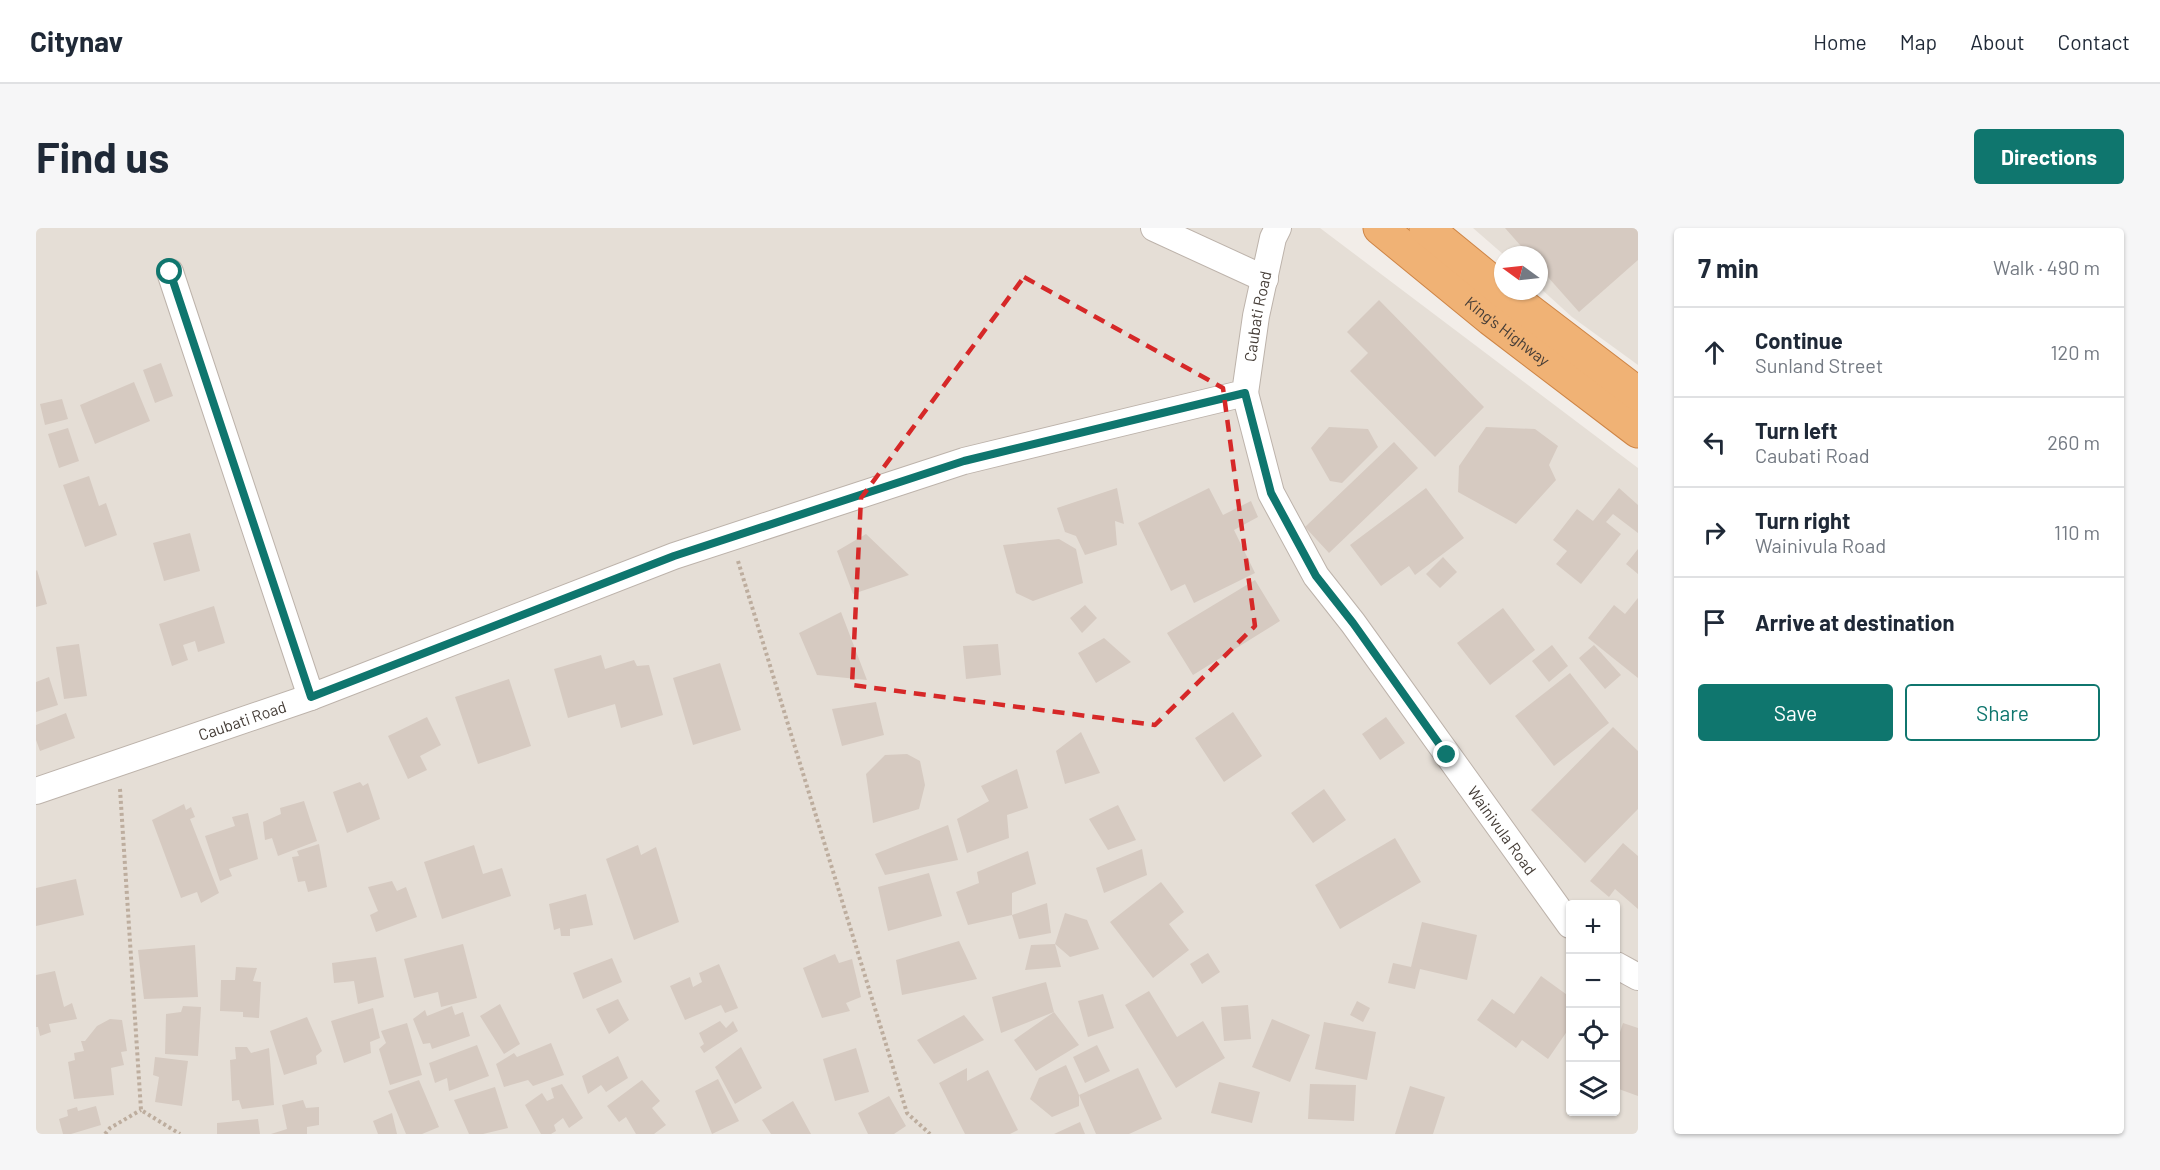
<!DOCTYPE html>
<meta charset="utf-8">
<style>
body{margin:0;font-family:Barlow,sans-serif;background:#f6f6f7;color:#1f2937}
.controls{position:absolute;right:18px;bottom:18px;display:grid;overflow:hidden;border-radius:6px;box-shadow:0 2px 4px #0004}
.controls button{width:54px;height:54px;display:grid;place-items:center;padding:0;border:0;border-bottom:2px solid #e0e1e3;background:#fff;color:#1f2937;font:30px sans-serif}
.compass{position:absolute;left:1458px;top:18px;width:54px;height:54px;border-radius:50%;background:#fff;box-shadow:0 2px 4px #0004;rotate:285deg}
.stop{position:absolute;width:18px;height:18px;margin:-14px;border:4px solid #0f766e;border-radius:50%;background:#fff}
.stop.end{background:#0f766e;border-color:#fff;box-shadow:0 2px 6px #0008}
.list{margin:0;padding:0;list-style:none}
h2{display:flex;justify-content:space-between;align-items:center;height:78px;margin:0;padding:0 24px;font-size:26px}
h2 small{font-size:20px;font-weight:400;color:#747a83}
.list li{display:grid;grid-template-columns:39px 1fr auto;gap:18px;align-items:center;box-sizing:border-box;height:90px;padding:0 24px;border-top:2px solid #e0e1e3}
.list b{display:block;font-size:22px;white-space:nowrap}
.list p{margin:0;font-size:20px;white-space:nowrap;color:#747a83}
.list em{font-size:20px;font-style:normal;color:#747a83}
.actions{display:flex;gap:12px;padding:18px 24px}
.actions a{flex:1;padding:14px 0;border:2px solid #0f766e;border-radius:6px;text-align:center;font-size:21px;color:#0f766e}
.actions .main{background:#0f766e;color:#fff}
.icon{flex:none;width:33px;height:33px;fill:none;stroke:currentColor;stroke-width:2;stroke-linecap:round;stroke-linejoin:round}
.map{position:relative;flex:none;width:1602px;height:906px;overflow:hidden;border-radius:6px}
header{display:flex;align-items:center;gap:36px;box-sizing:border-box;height:84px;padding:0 30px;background:#fff;border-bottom:2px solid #e0e1e3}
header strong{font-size:28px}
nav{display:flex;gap:33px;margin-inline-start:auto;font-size:21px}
.intro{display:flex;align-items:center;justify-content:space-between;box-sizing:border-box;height:144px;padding:0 36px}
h1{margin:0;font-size:42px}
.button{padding:15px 27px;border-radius:6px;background:#0f766e;color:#fff;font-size:21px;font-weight:700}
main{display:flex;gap:36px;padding:0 36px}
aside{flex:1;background:#fff;border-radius:6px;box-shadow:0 2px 4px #0004}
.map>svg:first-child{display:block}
.residential{fill:#e5ded6;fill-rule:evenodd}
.building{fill:#d6cac1}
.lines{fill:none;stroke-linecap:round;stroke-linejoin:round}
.minor-casing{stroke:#bdb3ab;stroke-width:28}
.highway-casing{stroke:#ce8546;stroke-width:35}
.path{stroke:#bdad9e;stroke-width:4;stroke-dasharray:3 3;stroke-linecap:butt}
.minor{stroke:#fff;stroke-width:26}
.highway{stroke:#f0b275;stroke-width:33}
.route{stroke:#0f766e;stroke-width:8}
.marked{fill:none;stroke:#d62828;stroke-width:4.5;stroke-dasharray:12 8;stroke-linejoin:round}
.labels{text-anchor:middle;stroke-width:6;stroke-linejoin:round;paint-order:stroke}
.street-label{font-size:16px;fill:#453d37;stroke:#fff}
</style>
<header>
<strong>Citynav</strong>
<nav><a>Home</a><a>Map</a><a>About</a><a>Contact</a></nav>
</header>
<div class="intro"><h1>Find us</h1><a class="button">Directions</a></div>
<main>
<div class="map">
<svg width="1602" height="906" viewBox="0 0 1602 906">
<rect width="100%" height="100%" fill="#f2ede8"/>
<path class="residential" d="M0 0H1284L1602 240V906H0ZM1534 676H1580V884H1534Z
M1437 0H1602V137L1536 89 1503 59V27H1468Z"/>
<path class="building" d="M1469 0H1602V32L1543 84 1503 39V27H1493Z
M1343 72 1448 179 1399 229 1314 143 1332 125 1311 104Z
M125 135 137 168 119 175 107 142Z
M98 154 114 193 59 216 44 177Z
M26 171 32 191 9 197 4 176Z
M1293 199 1332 201 1342 219 1306 255 1294 253 1275 220Z
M1450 199 1499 201 1522 218 1513 237 1520 252 1480 296 1422 264 1423 238Z
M32 200 43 233 23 240 12 206Z
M1358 214 1382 240 1293 325 1269 299Z
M53 248 63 278 70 275 81 307 49 319 27 257Z
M1081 260 1088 296 1079 293 1081 317 1049 327 1040 308 1029 304 1021 280Z
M1173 260 1187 287 1215 273 1222 289 1198 302 1219 345 1158 375 1149 356 1135 363 1102 295Z
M1390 260 1428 310 1379 347 1373 338 1345 358 1314 317Z
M1583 260 1602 277V305L1577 286 1570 294 1585 306 1545 356 1520 336 1531 323 1517 312 1541 281 1557 293Z
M154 305 164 343 128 353 117 315Z
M830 306 873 347 817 366 801 323Z
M1023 311 1040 321 1047 355 997 373 980 365 967 317Z
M1602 321V346L1590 336Z
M1407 329 1421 344 1404 360 1390 346Z
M1 342 11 376 0 379V343Z
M1219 352 1244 393 1157 447 1131 405Z
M1602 370V450L1552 410 1578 377 1589 386Z
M1049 377 1061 390 1046 405 1034 390Z
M178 378 189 415 162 424 159 413 147 417 152 432 136 438 123 396Z
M1467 380 1499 422 1454 457 1421 415Z
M805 384 831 452 781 447 763 405Z
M1068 410 1095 434 1060 455 1042 425Z
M43 416 51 468 28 471 20 419Z
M962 416 965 447 930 451 927 418Z
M1516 417 1532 438 1513 454 1496 433Z
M1558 417 1585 447 1569 461 1543 430Z
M565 427 569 441 598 432 601 438 613 437 627 487 585 500 579 476 532 490 518 441Z
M684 435 705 502 657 517 637 450Z
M1534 445 1573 495 1518 538 1479 488Z
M13 449 22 477 0 484V454Z
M473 451 495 518 442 536 419 469Z
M840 474 848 507 806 518 796 481Z
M1197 484 1226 528 1188 554 1159 510Z
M30 485 39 510 4 523 0 512V497Z
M391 489 405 517 384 528 391 542 372 551 352 508Z
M1350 489 1369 515 1344 532 1326 506Z
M1577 499 1602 523V581L1549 635 1495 582Z
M1045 504 1064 545 1029 556 1020 523Z
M871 526 884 533 889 557 883 581 837 595 830 546 849 527Z
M981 541 992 580 971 587 973 610 931 625 921 591 953 573 945 558Z
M324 554 327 558 332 555 344 591 311 605 297 564Z
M1288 561 1310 592 1277 615 1255 585Z
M268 573 281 613 242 628 236 610 229 612 227 594 245 586 244 580Z
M148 576 150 582 155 579 159 589 154 591 183 665 165 675 161 664 145 670 116 592Z
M1082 577 1100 612 1072 622 1053 591Z
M212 585 222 631 193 641 196 648 184 653 169 608 199 598 196 589Z
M912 597 922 632 849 647 839 626Z
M1359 610 1385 654 1304 701 1279 657Z
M1587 615 1602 628V681L1579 661 1573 669 1554 653Z
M283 616 291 659 272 664 269 653 262 654 256 629 263 628 261 623Z
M438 617 447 646 466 640 475 668 406 691 388 634Z
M602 617 605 627 620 619 643 694 598 712 570 631Z
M1106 621 1111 647 1068 665 1060 640Z
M992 623 1000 656 976 665V687L932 697 920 664 943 655 941 644Z
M893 645 906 688 852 703 842 659Z
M40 651 48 687 0 698V660Z
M356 653 361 663 370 659 381 689 340 704 334 687 342 683 332 659Z
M1125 654 1148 684 1133 696 1153 722 1117 750 1074 694Z
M550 666 557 697 534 701V708H525L524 700 518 702 513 676Z
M1011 675 1015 705 983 711 976 687Z
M1029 685 1051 692 1063 721 1034 729 1019 716Z
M1386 694 1441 707 1431 752 1384 741 1379 761 1352 755 1357 735 1375 739Z
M923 713 941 751 866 767 860 732Z
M427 716 441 770 405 779 402 764 378 770 368 731Z
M1019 716 1025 739 989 742 995 717Z
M159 717 162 769 108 771 102 722Z
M1172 725 1184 744 1166 756 1154 736Z
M799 726 803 735 816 731 825 769 810 775 814 783 786 790 767 740Z
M340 729 348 769 322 776 318 753 298 755 296 735Z
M576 730 586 754 547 771 537 745Z
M683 736 702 780 689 785 685 777 649 792 634 758 654 749 657 759 666 754 663 745Z
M200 739 221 740 217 753 225 754 223 790 207 789V784L184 783 185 752H199Z
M19 743 28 779 36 775 41 791 13 796 15 804 4 808 2 799H0V747Z
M1505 748 1534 769V799L1512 831 1486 812 1480 820 1441 792 1456 771 1478 786Z
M1010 754 1018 784 1043 817 1000 843 978 812 1018 784 965 805 956 769Z
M1113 763 1141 809 1167 793 1189 830 1140 860 1089 777Z
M1067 766 1078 800 1052 809 1042 773Z
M582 771 593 792 573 806 560 781Z
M1321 773 1334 780 1327 794 1314 787Z
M464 776 484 816 468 826 444 788Z
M1212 777 1215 811 1188 813 1185 779Z
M147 778 165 779 162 828 129 826 130 786 145 784Z
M416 778 419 787 427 784 434 808 396 821 394 815 387 816 377 791 389 782 391 788Z
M337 780 344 810 334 814 335 825 308 835 295 793Z
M928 787 948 812 898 836 881 812Z
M271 789 286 823 280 828 281 836 248 847 234 803Z
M74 791 86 792 91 823 85 824 88 837 75 840 78 867 38 871 32 834 39 832 38 825 48 823 45 813H49L61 798Z
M1236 791 1274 807 1254 854 1216 839Z
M684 793 690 800 697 793 702 803 668 825 664 819 668 816 663 805Z
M1288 794 1340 804 1331 852 1279 841Z
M371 795 386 847 354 857 343 821 350 815 345 803Z
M1587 795 1602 800V868L1580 860V816Z
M515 815 528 847 497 858 492 852 468 859 460 836 478 825 481 829Z
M441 817 453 848 413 863 411 850 399 855 393 835Z
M1061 817 1074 843 1049 855 1037 829Z
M199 819H211L215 825 233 820 238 877 206 881 203 872 196 873 194 832 200 831Z
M705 819 726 860 699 876 679 839Z
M820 820 833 864 799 873 787 831Z
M582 828 592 850 570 864 565 857 552 866 546 848Z
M119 829 152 833 146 878 119 874 123 849 117 847Z
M1030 837 1043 867V878L1016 889 994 871 1003 850Z
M931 840V853L952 842 982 902 974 906H929L903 855Z
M1102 840 1126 891 1093 906H1060L1043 867Z
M682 851 703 893 676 906 659 863Z
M383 852 403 899 386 906H370L352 863Z
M606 852 624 873 616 880 630 897 618 906H600L590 889 583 894 571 878Z
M1183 854 1224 864 1216 895 1175 885Z
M526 856 547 890 533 900 527 890 518 897 520 903 515 906H505L489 877 506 865 511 873 518 870 515 860Z
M1274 856 1320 857 1318 893 1272 891Z
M1374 858 1409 869 1397 906H1359Z
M459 859 472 900 447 906H433L418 872Z
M853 868 870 898 858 906H832L822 885Z
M267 872 270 880 283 879V897L271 899V906H235L251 901 246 877Z
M757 873 775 906H735L726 892Z
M60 878 65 897 35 906H27L23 891 32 888 31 882 41 879 42 883Z
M356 885 361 906H342L337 893Z
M222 891 224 906H181V895Z
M1044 894 1049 906H1018Z"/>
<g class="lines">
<defs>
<g id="minor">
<path d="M1118 0 1229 51"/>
<path d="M134 44 275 469"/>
<path id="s1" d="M1209 165 1235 265 1280 348 1317 395 1534 697"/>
<path id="s2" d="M0 563 275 469 638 328 928 233 1209 165 1220 88 1237 10 1242 0"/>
<path d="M1580 737 1602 749"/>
</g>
<g id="highway">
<path id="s3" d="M1344 0 1455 91 1602 203"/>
<path d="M1390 0 1467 63 1602 166"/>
</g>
</defs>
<use href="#minor" class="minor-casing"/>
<use href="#highway" class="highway-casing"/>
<path class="path" d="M702 333 871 885 894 906
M84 561 105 882 144 906
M69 906 74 900 105 882"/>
<use href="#minor" class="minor"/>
<use href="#highway" class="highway"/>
</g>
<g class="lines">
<path class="route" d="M134 44 275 469 638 328 928 233 1209 165 1235 265 1280 348 1317 395 1411 527"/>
</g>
<path class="marked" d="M988 49 1187 160 1219 398 1119 497 816 457 825 270Z"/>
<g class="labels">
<g class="street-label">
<text dy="6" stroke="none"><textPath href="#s2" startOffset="1352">Caubati Road</textPath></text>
<text dy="6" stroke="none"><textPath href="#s3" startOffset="164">King's Highway</textPath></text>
<text dy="6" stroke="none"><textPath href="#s2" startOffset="218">Caubati Road</textPath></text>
<text dy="6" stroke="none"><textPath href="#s1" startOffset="513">Wainivula Road</textPath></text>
</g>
</g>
</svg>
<div class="controls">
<button>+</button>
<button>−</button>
<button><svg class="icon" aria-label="locate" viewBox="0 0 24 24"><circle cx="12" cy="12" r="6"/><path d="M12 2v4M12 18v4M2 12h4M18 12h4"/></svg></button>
<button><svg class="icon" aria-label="layers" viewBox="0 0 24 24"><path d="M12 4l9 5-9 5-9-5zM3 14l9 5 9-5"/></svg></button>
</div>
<svg class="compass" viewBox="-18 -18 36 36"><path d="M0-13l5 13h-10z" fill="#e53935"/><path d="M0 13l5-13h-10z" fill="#747a83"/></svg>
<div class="stop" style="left:134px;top:44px"></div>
<div class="stop end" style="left:1411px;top:527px"></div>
</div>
<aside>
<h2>7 min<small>Walk · 490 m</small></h2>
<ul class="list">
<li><svg class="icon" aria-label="ahead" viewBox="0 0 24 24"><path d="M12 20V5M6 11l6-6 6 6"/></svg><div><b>Continue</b><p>Sunland Street</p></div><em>120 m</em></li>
<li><svg class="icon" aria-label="left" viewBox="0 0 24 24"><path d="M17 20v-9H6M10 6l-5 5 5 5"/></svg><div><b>Turn left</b><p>Caubati Road</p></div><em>260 m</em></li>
<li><svg class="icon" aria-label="right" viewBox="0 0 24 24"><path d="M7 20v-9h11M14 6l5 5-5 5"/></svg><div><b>Turn right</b><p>Wainivula Road</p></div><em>110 m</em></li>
<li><svg class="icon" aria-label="arrive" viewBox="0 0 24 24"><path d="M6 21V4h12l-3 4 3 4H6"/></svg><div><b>Arrive at destination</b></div></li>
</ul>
<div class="actions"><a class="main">Save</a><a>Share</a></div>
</aside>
</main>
